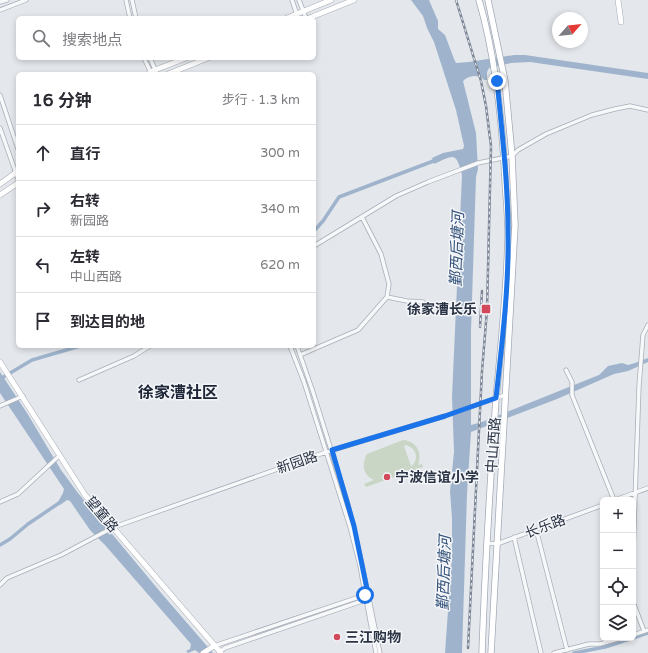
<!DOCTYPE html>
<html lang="zh">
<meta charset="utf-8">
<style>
body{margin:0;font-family:"Varela Round","Noto Sans SC",sans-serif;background:#f2f2f3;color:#2b2b33}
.controls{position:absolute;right:12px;bottom:12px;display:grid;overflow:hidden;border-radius:6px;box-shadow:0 2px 6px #0003}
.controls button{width:36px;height:36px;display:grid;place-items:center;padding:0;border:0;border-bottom:1px solid #e1e1e2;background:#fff;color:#2b2b33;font:20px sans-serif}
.compass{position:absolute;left:552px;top:12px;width:36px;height:36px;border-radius:50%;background:#fff;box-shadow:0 2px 6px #0003;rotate:63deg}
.stop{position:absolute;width:12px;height:12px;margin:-9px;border:3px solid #1a73e8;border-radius:50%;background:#fff}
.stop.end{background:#1a73e8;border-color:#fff;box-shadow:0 1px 4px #0008}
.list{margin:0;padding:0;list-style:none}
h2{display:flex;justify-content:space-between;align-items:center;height:52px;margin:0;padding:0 16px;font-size:17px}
h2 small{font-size:13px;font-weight:400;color:#7c7c81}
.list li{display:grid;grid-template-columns:26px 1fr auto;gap:12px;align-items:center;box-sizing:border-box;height:56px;padding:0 16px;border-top:1px solid #e1e1e2}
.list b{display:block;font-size:15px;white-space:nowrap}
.list p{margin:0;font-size:13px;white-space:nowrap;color:#7c7c81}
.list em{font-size:13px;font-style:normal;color:#7c7c81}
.icon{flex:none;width:22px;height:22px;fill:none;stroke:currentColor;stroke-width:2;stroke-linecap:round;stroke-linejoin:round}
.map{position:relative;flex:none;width:648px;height:653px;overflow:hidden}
.search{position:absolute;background:#fff;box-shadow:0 2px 6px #0003;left:16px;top:16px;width:300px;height:44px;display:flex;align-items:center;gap:10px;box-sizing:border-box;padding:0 14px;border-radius:6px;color:#7c7c81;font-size:15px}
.panel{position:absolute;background:#fff;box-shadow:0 2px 6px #0003;left:16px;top:72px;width:300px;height:276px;border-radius:6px}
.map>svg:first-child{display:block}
.green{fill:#c9d6c5;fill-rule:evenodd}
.water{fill:#9fb4cc}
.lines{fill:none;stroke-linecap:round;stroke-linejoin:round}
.canal{stroke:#9fb4cc;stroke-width:3.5}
.street-casing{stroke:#a9aeb7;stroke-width:5}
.secondary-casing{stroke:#a9aeb7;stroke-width:6}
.primary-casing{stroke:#a3abb8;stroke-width:7}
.street{stroke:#f7f8fa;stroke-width:3.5}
.secondary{stroke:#fff;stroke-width:5}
.primary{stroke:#fff;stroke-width:5.5}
.rail-casing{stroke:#7d8696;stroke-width:2.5}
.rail{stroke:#f4f6f9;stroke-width:1;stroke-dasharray:3;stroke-linecap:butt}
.route{stroke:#1a73e8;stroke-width:5}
.poi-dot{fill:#d1495b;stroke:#f4f6f9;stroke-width:1.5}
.labels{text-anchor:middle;stroke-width:3;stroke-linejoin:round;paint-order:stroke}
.poi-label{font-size:14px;font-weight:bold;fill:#2b3445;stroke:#f4f6f9;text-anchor:start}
.street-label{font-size:14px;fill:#2b3445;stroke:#f4f6f9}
.water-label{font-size:15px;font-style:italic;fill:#34527a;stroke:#f4f6f9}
.quarter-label{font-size:16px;font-weight:bold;fill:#1d2536;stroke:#f4f6f9}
</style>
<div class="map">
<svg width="648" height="653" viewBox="0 0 648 653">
<rect width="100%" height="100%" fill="#e4e7ec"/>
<path class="green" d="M403 440C416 441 423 452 418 465L422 464 423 467 366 487 364 484 374 480C363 475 361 465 367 454ZM406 445C416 448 419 457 413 465L381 477 411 466 404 446Z"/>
<path class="water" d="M411 0H429L438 21V29L445 35 454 59 456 63 469 62 514 55H525L648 73V79L530 62 511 63 489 68 487 72V80H484C480 74 469 75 463 81L476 133 478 169 476 177 471 331V425L482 422 599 375 608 366 622 363 628 365 635 363 648 358V362L628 371 614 374 557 399 471 432 467 494 462 653H445L452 554V518L450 491 454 452 452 397 462 175C456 151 454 155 434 164L432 158 443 153 463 149 464 146 456 110 434 42 427 28 423 16Z
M0 372 27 413 61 470 78 493 162 594 213 653H199L195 650 188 653 186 651 190 649 191 644 105 545 90 530 70 501 67 500 60 505 58 502 63 493 64 489 0 393Z"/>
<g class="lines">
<path class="canal" d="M314 231 323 221 339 197 436 160
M0 379 32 360 80 346
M0 545 10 539 28 524 62 501
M633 638 648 633
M574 653 605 647 633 638"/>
<defs>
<path id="street" d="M126 0 130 18
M132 0 136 18
M292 0 298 18
M299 0 306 18
M0 2 7 0
M0 10 26 0
M144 58 151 73
M150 58 157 74
M0 95 18 149
M0 128 18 179
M314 246 396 196 428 182 478 163 512 156 518 150 546 134 592 115 615 109 630 106 648 110
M387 297 407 301 423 302
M290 346 304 382 350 527 360 566 376 653
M297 346 313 392 348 504 362 564 380 653
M300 355 358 330 387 297 389 284 381 254 362 217
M566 370 572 382V395L614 500
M79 380 134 356 150 346
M0 406 23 396
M615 500 648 488
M0 502 18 494 60 455
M536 529 567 650
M514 537 541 653
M486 543 497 544 603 505
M633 556 639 386 643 335 648 325
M0 585 7 578 61 555 114 527 326 452 445 416 505 395
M633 602 644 631
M633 635 648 630
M214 646 365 595 368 594 371 595
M219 652 225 648 368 599
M554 653 589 644H600L622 638"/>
<path id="secondary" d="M618 0 621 22
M287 18 331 0
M309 18 354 0
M148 74 155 70 186 58
M168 74 208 58
M0 184 18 171
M0 195 18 183
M0 362 85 495 221 653
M203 653 214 646"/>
<path id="primary" d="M479 0C496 58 502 119 505 179 506 198 508 216 508 235 507 290 501 345 496 399 490 484 485 568 482 653
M488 0 505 81 512 156 515 225 491 653"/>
</defs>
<use href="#street" class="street-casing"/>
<use href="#secondary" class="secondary-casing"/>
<use href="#primary" class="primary-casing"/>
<use href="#street" class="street"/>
<use href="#secondary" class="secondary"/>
<use href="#primary" class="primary"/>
<defs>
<path id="rail" d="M456 0 481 81 486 106 491 146 487 310 482 371 468 648
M480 327 482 291"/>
</defs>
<use href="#rail" class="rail-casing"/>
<use href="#rail" class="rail"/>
</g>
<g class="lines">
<path class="route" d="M365 595 368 594 354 526 332 450 445 416 496 398C502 343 509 288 508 233 508 183 502 132 497 81"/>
</g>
<g class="poi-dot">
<rect x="481" y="304" width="10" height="10" rx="2"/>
<circle cx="387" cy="477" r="4"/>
<circle cx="337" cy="637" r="4"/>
</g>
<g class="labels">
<g class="poi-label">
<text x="477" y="314" text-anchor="end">徐家漕长乐</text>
<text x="395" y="482">宁波信谊小学</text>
<text x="345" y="642">三江购物</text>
</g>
<g class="street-label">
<text transform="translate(493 445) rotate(-86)" y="5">中山西路</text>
<text transform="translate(297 462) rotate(-19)" y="5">新园路</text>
<text transform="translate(102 514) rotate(50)" y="5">望童路</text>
<text transform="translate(545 526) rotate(-20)" y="5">长乐路</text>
</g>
<g class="water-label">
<text transform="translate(457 249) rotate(-88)" y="5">鄞西后塘河</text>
<text transform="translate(444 573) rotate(-88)" y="5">鄞西后塘河</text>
</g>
<g class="quarter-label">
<text x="178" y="398">徐家漕社区</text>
</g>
</g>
</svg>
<div class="controls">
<button>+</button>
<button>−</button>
<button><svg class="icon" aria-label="locate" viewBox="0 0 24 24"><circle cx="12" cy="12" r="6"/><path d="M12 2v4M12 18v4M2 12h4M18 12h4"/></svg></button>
<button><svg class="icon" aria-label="layers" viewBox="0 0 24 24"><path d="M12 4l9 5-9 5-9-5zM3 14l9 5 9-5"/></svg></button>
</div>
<svg class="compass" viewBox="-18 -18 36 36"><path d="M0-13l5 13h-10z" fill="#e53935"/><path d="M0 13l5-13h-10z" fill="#7c7c81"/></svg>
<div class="stop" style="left:365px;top:595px"></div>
<div class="stop end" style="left:497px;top:81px"></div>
<div class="search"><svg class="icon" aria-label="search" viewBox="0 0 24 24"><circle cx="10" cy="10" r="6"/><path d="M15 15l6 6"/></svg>搜索地点</div>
<section class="panel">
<h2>16 分钟<small>步行 · 1.3 km</small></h2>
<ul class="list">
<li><svg class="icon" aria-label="ahead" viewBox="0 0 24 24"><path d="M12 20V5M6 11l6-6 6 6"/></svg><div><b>直行</b></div><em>300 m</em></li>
<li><svg class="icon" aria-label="right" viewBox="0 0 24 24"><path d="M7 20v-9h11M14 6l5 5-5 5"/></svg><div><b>右转</b><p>新园路</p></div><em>340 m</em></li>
<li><svg class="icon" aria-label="left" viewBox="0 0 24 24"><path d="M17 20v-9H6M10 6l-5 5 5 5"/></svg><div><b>左转</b><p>中山西路</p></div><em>620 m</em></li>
<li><svg class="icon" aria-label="arrive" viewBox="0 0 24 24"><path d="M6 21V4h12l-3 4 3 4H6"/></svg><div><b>到达目的地</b></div></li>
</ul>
</section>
</div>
